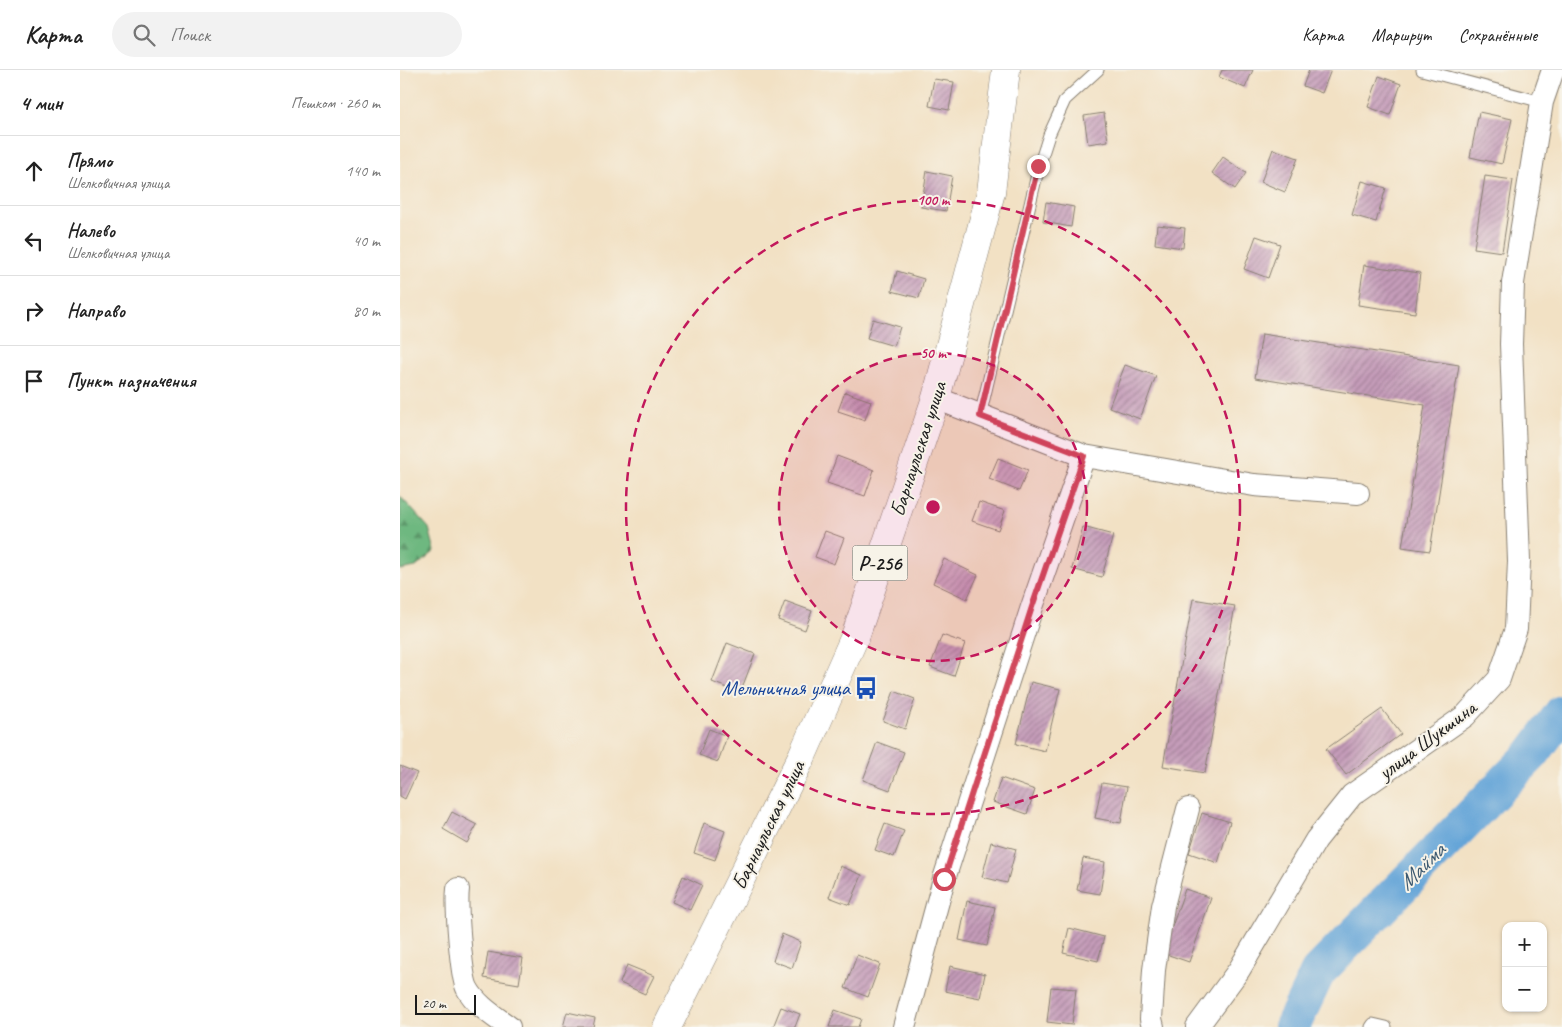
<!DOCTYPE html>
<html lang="ru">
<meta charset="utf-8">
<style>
body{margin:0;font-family:Caveat,sans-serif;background:#f2f2f2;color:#222}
.controls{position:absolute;right:15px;bottom:15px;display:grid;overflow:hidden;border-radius:10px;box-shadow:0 1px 4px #0004}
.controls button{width:45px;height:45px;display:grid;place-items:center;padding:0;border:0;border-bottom:1px solid #e0e0e0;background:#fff;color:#222;font:25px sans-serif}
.scale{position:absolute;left:15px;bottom:12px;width:61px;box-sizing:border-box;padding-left:5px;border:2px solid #1c1c1c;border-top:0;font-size:14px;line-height:18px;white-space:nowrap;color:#1c1c1c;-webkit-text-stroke:4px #f7f3e8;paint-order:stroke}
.stop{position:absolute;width:15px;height:15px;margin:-11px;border:4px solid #d1495b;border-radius:50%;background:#fff}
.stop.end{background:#d1495b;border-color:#fff;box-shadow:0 1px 5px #0008}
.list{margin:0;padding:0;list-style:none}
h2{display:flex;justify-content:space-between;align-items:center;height:65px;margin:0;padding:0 20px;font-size:21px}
h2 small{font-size:16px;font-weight:400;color:#767676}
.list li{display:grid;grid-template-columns:32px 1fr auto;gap:15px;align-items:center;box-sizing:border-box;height:70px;padding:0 20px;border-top:1px solid #e0e0e0}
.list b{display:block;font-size:19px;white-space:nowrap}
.list p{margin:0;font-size:16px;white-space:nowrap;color:#767676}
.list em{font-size:16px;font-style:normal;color:#767676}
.icon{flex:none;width:28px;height:28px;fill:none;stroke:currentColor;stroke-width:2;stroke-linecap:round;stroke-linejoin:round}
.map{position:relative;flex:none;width:1162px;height:957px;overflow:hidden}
header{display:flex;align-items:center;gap:30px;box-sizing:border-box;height:70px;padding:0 25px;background:#fff;border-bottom:1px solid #e0e0e0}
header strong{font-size:24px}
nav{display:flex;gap:28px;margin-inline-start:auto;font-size:18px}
.search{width:350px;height:45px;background:#f2f2f2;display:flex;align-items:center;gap:12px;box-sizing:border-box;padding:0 18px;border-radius:28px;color:#767676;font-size:19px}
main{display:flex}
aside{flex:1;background:#fff}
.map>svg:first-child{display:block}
.forest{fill:url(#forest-firs);stroke:#456a4e}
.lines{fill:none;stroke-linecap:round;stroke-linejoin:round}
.river{stroke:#65a5d8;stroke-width:36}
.building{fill:url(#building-hatch)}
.lane-casing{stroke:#877e70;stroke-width:13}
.street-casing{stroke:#877e70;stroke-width:24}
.primary-casing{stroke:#877e70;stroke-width:29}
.lane{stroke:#fff;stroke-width:11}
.street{stroke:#fff;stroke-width:22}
.primary{stroke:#fff;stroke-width:28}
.route{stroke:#d1495b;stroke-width:6}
.ring{fill:none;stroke:#c2185b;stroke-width:2.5;stroke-dasharray:9 6}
.labels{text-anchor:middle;stroke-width:4;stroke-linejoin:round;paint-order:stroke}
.shield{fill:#f7f3e8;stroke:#5e5c59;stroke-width:1}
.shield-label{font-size:20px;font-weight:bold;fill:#1c1c1c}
.street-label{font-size:21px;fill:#1c1c1c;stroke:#f7f3e8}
.transit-label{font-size:21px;fill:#164399;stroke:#f7f3e8;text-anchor:end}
.water-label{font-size:22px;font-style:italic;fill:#3d5a71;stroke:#f7f3e8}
.centre{fill:#c2185b;stroke:#f7f3e8;stroke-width:2.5}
.ring-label{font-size:15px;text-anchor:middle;font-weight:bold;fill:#c2185b;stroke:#f7f3e8;stroke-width:4;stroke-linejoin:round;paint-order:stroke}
</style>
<header>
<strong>Карта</strong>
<div class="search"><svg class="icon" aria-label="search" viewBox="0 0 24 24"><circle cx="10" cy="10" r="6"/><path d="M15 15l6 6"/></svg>Поиск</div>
<nav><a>Карта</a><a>Маршрут</a><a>Сохранённые</a></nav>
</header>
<main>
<aside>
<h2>4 мин<small>Пешком · 260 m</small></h2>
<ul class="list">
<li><svg class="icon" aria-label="ahead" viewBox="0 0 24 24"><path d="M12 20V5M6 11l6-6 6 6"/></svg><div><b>Прямо</b><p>Шелковичная улица</p></div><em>140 m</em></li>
<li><svg class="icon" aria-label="left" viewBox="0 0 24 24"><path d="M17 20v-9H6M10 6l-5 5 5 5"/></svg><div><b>Налево</b><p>Шелковичная улица</p></div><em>40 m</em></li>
<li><svg class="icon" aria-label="right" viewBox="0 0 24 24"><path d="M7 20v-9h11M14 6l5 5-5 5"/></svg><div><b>Направо</b></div><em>80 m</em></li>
<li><svg class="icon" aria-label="arrive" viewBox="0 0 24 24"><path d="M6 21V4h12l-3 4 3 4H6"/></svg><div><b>Пункт назначения</b></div></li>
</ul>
</aside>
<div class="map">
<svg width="1162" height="957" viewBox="0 0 1162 957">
<defs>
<pattern id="forest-firs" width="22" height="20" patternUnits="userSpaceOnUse" patternTransform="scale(1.25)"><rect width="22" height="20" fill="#6eb880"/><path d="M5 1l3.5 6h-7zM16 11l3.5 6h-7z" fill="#5a9568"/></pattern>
<pattern id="building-hatch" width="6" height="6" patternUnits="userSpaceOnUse" patternTransform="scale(1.25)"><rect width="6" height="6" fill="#c59cb9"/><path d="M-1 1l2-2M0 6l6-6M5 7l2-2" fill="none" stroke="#9f7e96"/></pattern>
</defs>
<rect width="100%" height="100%" fill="#f7f3e8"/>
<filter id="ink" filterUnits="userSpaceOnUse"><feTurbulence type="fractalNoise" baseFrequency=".02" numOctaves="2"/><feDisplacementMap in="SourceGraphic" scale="10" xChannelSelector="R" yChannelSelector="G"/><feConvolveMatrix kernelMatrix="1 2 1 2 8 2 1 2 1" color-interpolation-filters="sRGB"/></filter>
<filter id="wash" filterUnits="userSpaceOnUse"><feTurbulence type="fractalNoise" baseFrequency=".0096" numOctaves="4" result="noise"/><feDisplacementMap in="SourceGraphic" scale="20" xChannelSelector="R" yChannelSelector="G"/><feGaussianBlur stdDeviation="1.12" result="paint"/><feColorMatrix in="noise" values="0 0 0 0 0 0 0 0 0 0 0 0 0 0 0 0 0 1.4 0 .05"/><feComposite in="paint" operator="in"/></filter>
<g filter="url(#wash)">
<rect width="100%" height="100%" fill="#f2e1c4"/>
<path class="forest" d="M0 426 29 458 35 481 16 497 0 500Z"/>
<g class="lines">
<path class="river" d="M892 957 918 902 1132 684 1162 643"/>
</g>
<g id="blocks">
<path class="building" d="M822 0H853L845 18 819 7Z
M909 0H931L922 23 903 16Z
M979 6 1001 14 990 45 968 37Z
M534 9 554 12 549 40 529 36Z
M1079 42 1112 49 1102 94 1070 87Z
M704 43 708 71 688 74 684 46Z
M873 79 898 88 885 122 861 112Z
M823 87 846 103 835 119 812 103Z
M527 101 552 106 546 141 521 137Z
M1085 106 1113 110 1102 182 1074 178Z
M962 111 986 118 976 152 952 145Z
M646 132 674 137 671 157 643 152Z
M757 155 785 158 783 178 755 174Z
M856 166 880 174 868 208 844 199Z
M964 195 1020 203 1015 243 958 235Z
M497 201 524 209 519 228 492 221Z
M473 249 500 257 494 276 467 268Z
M862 264 1059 295 1030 481 1002 477 1025 335 855 308Z
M725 295 756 306 740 349 709 337Z
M445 322 471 331 465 350 438 341Z
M437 386 474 400 465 426 427 413Z
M598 388 628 400 619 421 589 409Z
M579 432 605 441 598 460 572 451Z
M683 457 713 465 702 507 672 499Z
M425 461 444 468 434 494 415 487Z
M544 489 578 505 567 529 533 513Z
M793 529 835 536 805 703 763 696Z
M385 531 412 541 405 560 378 550Z
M542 565 565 573 554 606 530 597Z
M327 573 355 584 340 623 312 612Z
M631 612 660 619 645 681 616 674Z
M494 621 515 629 505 659 483 651Z
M982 639 1001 664 946 705 926 679Z
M309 659 327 666 318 692 299 685Z
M477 672 504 682 490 720 463 710Z
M0 696 17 703 5 729 0 726Z
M601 708 635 720 627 744 593 732Z
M702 713 727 717 721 753 695 748Z
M52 742 77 755 67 773 43 759Z
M802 743 830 752 818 793 789 783Z
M304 753 325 761 315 790 294 783Z
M485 754 504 761 494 787 475 780Z
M591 772 616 779 607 813 582 807Z
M683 788 705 792 700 824 677 820Z
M440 796 462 805 450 835 429 827Z
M283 806 302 815 290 840 272 832Z
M785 819 811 828 789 892 763 883Z
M567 831 595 837 587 876 559 870Z
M669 858 704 867 698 891 663 883Z
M382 864 401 872 392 898 373 891Z
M88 882 123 888 119 914 84 908Z
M457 885 480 894 468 927 445 918Z
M227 895 254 906 245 924 220 913Z
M550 896 585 904 580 928 545 921Z
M651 917 676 919 672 955 647 952Z
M381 937 400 944 395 957H373Z
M435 940 461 949 458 957H429Z
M167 942 195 948 193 957H163Z"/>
</g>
</g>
<g filter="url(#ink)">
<use href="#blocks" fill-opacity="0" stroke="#877e70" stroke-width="1"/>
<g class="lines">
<defs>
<path id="lane" d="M1022 0 1142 32
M580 346 639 96 649 65 665 30 698 0
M971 957 973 954 986 957"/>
<path id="street" d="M684 386 854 415 958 423
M58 819C56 835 61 905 67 918 76 935 94 946 109 957
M504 957 544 809 632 537 684 386 536 328
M753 957 751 949 754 900 763 836 788 739
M797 957 839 900 916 770 952 725 1065 646 1099 609 1116 559 1119 491 1111 274 1113 213 1142 32 1153 0"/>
<path id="primary" d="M267 957 402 686 456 564 536 328 591 122 606 0"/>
</defs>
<use href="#lane" class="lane-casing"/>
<use href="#street" class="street-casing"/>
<use href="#primary" class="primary-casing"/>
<use href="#lane" class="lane"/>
<use href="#street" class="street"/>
<use href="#primary" class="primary"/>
</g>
</g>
<g class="lines" filter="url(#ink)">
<path class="route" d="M544 809 632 537 684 386 580 346 638 96"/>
</g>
<circle cx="533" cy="437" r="154" fill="#c2185b" fill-opacity=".12"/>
<g class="ring">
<circle cx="533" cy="437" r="154"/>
<circle cx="533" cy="437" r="307"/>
</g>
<defs>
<symbol id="bus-bare" viewBox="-9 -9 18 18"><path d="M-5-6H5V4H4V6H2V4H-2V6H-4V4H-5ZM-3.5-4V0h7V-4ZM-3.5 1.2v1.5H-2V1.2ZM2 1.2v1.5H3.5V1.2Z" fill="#1a4fb4" stroke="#f7f3e8" stroke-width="2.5" paint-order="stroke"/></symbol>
</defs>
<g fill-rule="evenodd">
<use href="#bus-bare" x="450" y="602" width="32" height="32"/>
</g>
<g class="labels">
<rect class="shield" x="452.5" y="475.5" width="55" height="35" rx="4"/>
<g class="shield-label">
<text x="480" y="500">Р-256</text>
</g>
<g class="street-label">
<text transform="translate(518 379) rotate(-72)" y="7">Барнаульская улица</text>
<text transform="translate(1027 670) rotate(-37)" y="7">улица Шукшина</text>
<text transform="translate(368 755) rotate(-64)" y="7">Барнаульская улица</text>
</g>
<g class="transit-label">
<text x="450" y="625">Мельничная улица</text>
</g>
<g class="water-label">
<text transform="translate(1021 796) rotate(-45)" y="8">Майма</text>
</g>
</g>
<circle cx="533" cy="437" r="8" class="centre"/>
<g class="ring-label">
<text x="533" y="135">100 m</text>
<text x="533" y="288">50 m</text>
</g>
</svg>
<div class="controls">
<button>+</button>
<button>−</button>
</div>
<div class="scale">20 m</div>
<div class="stop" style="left:544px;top:809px"></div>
<div class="stop end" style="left:638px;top:96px"></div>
</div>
</main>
